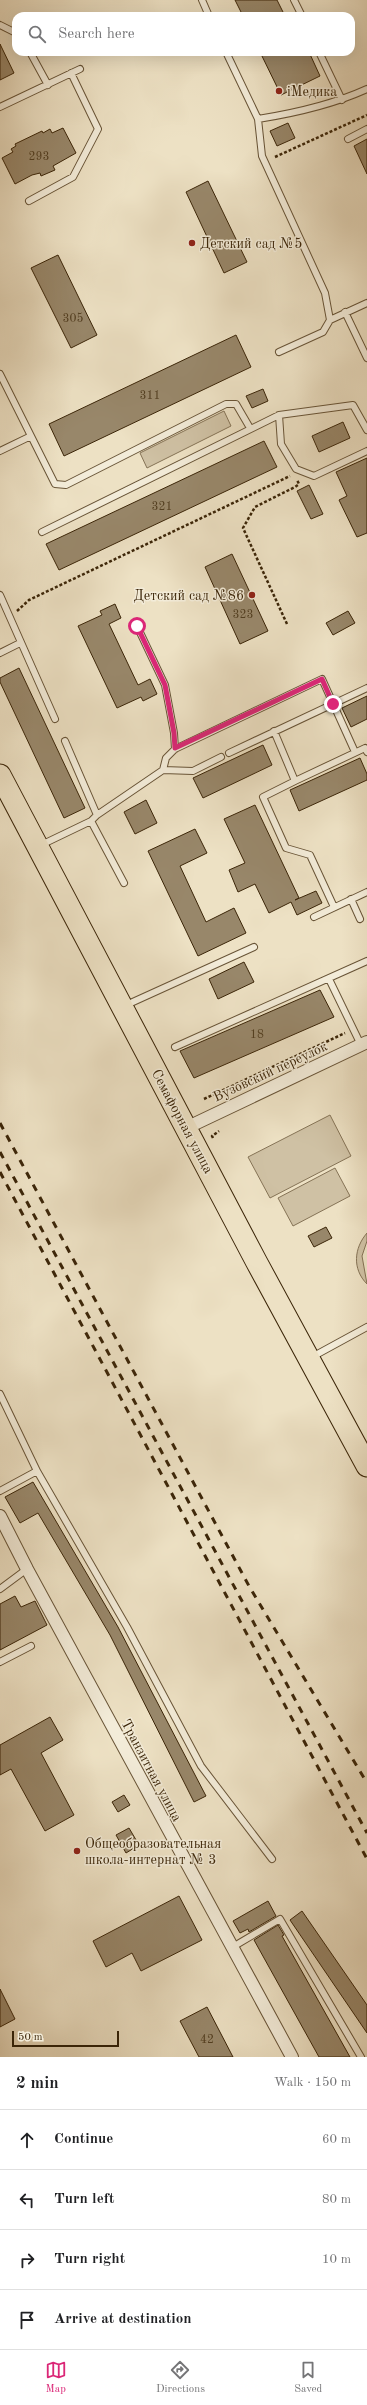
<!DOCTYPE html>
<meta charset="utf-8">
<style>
body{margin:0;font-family:"Old Standard TT",serif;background:#f6f6f6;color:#202124}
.scale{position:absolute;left:12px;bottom:10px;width:107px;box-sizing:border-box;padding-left:4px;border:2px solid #3b2508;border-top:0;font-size:11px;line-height:14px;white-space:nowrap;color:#3b2508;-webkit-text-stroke:3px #f3ecd9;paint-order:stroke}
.stop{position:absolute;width:12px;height:12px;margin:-9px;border:3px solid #db2777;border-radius:50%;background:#fff}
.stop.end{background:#db2777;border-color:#fff;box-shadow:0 1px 4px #0008}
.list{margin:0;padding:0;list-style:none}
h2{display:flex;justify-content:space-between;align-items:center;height:52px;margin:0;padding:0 16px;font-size:17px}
h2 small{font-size:13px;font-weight:400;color:#757577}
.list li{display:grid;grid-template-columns:26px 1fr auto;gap:12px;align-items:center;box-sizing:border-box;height:60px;padding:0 16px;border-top:1px solid #e0e0e0}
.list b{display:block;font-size:15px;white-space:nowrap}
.list em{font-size:13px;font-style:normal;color:#757577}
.icon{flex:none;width:22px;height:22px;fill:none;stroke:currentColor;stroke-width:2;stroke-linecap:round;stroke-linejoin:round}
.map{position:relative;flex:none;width:367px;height:2057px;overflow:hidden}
.search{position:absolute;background:#fff;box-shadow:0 4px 16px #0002;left:12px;right:12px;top:12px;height:44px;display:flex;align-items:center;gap:10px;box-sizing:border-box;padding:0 14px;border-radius:12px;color:#757577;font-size:15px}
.sheet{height:292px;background:#fff}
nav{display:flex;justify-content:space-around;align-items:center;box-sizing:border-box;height:56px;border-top:1px solid #e0e0e0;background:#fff;font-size:11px;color:#757577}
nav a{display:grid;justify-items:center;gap:2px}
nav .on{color:#db2777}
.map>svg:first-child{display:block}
.green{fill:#cfc1a4;stroke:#857356}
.building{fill:#98876a;stroke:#3b2508}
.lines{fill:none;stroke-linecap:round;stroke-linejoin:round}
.lane-casing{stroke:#685437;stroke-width:8}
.street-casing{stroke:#685437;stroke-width:14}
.highway-casing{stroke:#3b2508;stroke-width:23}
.path{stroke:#3b2508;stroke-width:2.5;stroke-dasharray:3 2;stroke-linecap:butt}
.lane{stroke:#f3ecd9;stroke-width:6}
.street{stroke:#f3ecd9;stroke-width:12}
.highway{stroke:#ede1c4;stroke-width:21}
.rail{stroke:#3b2508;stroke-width:3;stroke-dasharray:7 7;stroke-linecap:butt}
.route{stroke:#db2777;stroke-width:5}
.poi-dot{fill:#8f2418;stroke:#f3ecd9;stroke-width:1.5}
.labels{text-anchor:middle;stroke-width:3;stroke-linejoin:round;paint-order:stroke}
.number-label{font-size:12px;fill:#523e20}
.poi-label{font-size:14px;fill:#3b2508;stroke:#f3ecd9;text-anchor:start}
.street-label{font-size:14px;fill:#3b2508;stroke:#f3ecd9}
</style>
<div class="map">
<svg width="367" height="2057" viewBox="0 0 367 2057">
<rect width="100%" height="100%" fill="#ede1c4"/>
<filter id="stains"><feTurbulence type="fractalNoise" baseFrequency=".005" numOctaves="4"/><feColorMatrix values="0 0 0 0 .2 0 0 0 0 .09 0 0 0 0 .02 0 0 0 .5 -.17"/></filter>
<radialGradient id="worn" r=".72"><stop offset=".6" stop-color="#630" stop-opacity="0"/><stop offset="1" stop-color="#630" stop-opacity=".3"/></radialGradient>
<path class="green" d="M224 411 231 426 147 468 140 453Z
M330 1115 351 1156 270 1198 248 1157Z
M335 1168 350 1196 293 1226 278 1198Z
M367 1233V1241L362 1256 367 1284C352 1269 354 1248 367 1233Z"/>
<path class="building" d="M235 0H277L285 16H243Z
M0 44 14 73 0 80Z
M260 52H309L320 76 281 95Z
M288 123 295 138 277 146 270 131Z
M63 128 76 153 53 166 55 170 41 176 40 173 32 175 15 184 2 158 13 152 11 149 16 146 15 144 42 131 43 133 50 129 52 133Z
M367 139V174L354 146Z
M208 181 247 262 224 273 186 192Z
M58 255 97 335 71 348 31 268Z
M236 335 251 367 64 456 49 424Z
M263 389 268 401 252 408 246 396Z
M343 422 350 438 319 452 312 436Z
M264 441 277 467 59 570 46 544Z
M367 458V533L357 537 339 500 347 496 336 472Z
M309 485 323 514 311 519 297 491Z
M232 554 268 631 240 644 205 567Z
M115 604 121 618 109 624 138 685 150 679 157 694 143 701 141 697 117 708 78 626 102 615 100 611Z
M348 611 355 623 333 635 326 623Z
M19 668 85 808 64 818 0 682V678Z
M367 696V719L351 727 342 708Z
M263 745 272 765 203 798 193 778Z
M360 758 367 774V780L299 811 290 790Z
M146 800 157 823 135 834 124 812Z
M255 805 299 898 295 900 316 891 322 903 297 915 291 902 269 913 255 884 238 892 229 870 245 863 224 819Z
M195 829 207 853 180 866 206 922 234 908 246 933 198 956 148 851Z
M244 962 254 982 218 999 209 979Z
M320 990 334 1017 194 1078 180 1051Z
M326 1227 332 1238 314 1247 308 1236Z
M33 1482 118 1627 206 1796 194 1802 110 1635 38 1513 20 1523 5 1497Z
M15 1596 21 1607 35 1601 47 1625 0 1650V1604Z
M50 1717 63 1740 41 1753 74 1815 45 1831 11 1769 0 1775V1745Z
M124 1795 130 1805 118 1812 112 1802Z
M129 1828 139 1845 126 1853 116 1835Z
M179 1896 202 1940 141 1971 132 1953 106 1967 93 1941Z
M268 1901 276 1916 249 1932 248 1929 240 1933 233 1921Z
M302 1911 367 2005V2033L290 1920Z
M278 1925 284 1935 282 1936 350 2057H319L254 1940Z
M0 1989 15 2019 0 2027Z
M207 2007 233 2057H199L180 2021Z"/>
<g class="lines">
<defs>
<path id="lane" d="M202 0 209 16
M294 0 302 16
M0 25 16 33
M30 52 48 85
M226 52 258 119
M319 52 342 100
M0 107 80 69
M348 139 367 129
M29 201 73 177 98 129 71 73
M345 312 367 358
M330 320 367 303
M279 352 323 332 330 320 325 293 262 156 258 119C296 113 332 105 367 89
M0 374 31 436 0 451
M279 415 281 444 296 469 314 476 367 451
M31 436 55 484 66 485 226 404H236L250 428
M42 532 279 415 353 405 367 430
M0 595 55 719
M137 626 165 685 174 733 175 749
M0 653 20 643
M274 731 295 781 263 797 286 848 310 855 334 907
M229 753 367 688
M163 770 166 758 175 749 322 679 355 752
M295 781 365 748 367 752
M97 815 163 770 193 771 221 757
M91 821 124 883
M41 845 91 821 97 815 65 741
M351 899 360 919
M314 917 367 892
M329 979 361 1045
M124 1006 254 947
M175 1047 367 961
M312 1357 367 1327
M0 1394 37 1471 0 1491
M37 1471 127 1627 201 1766 272 1859
M0 1589 27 1569
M0 1662 31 1646
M231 1948 280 1919 361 2057"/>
<path id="street" d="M186 1128 367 1042
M0 1516 27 1569 292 2057"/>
<path id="highway" d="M0 775 256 1261 367 1466"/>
</defs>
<use href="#lane" class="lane-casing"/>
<use href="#street" class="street-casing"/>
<use href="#highway" class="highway-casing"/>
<path class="path" d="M275 157 367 115
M17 611 29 600 290 476
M287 624 243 528 255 507 295 487 299 484 297 480
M204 1099 345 1033
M213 1138 212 1136 219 1131"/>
<use href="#lane" class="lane"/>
<use href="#street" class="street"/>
<use href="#highway" class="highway"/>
<path class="rail" d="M0 1123 249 1586 367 1783
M0 1152 367 1833
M0 1172 367 1859"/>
</g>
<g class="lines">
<path class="route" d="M137 626 165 685 174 733 175 748 322 679 333 704"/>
</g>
<g class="poi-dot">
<circle cx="279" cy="91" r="4"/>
<circle cx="192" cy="243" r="4"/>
<circle cx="252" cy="595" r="4"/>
<circle cx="77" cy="1851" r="4"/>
</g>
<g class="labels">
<g class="number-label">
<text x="39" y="160">293</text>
<text x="73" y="322">305</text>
<text x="150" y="399">311</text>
<text x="162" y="510">321</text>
<text x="243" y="618">323</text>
<text x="257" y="1038">18</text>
<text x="207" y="2043">42</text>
</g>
<g class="poi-label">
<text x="287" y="96">iМедика</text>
<text x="200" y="248">Детский сад №5</text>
<text x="244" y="600" text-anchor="end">Детский сад №86</text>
<text x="85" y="1848">Общеобразовательная<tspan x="85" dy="16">школа-интернат № 3</tspan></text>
</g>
<g class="street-label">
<text transform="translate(270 1071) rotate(-25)" y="5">Вузовский переулок</text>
<text transform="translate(183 1121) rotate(62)" y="5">Семафорная улица</text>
<text transform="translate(152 1770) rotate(62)" y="5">Транзитная улица</text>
</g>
</g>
<rect width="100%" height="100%" filter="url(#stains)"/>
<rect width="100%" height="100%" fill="url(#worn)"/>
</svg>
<div class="scale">50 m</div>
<div class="stop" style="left:137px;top:626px"></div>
<div class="stop end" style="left:333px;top:704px"></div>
<div class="search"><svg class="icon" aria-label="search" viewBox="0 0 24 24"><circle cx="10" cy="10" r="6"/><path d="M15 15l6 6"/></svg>Search here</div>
</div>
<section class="sheet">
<h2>2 min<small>Walk · 150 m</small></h2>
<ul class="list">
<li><svg class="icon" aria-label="ahead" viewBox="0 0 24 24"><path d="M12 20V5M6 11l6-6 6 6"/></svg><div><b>Continue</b></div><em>60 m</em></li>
<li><svg class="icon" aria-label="left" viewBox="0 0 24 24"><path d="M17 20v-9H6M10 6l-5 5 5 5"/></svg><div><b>Turn left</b></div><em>80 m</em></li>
<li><svg class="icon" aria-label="right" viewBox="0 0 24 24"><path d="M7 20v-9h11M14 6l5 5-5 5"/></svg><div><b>Turn right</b></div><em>10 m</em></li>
<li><svg class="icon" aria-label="arrive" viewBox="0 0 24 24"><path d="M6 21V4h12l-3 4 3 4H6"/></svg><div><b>Arrive at destination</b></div></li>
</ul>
</section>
<nav>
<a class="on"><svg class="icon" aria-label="map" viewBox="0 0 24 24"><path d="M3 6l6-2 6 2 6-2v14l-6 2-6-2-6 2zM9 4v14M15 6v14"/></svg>Map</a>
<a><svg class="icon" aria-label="directions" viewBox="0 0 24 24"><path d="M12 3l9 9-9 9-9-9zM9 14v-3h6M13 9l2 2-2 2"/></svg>Directions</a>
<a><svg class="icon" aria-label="saved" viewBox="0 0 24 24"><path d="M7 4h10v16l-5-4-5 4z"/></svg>Saved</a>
</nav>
